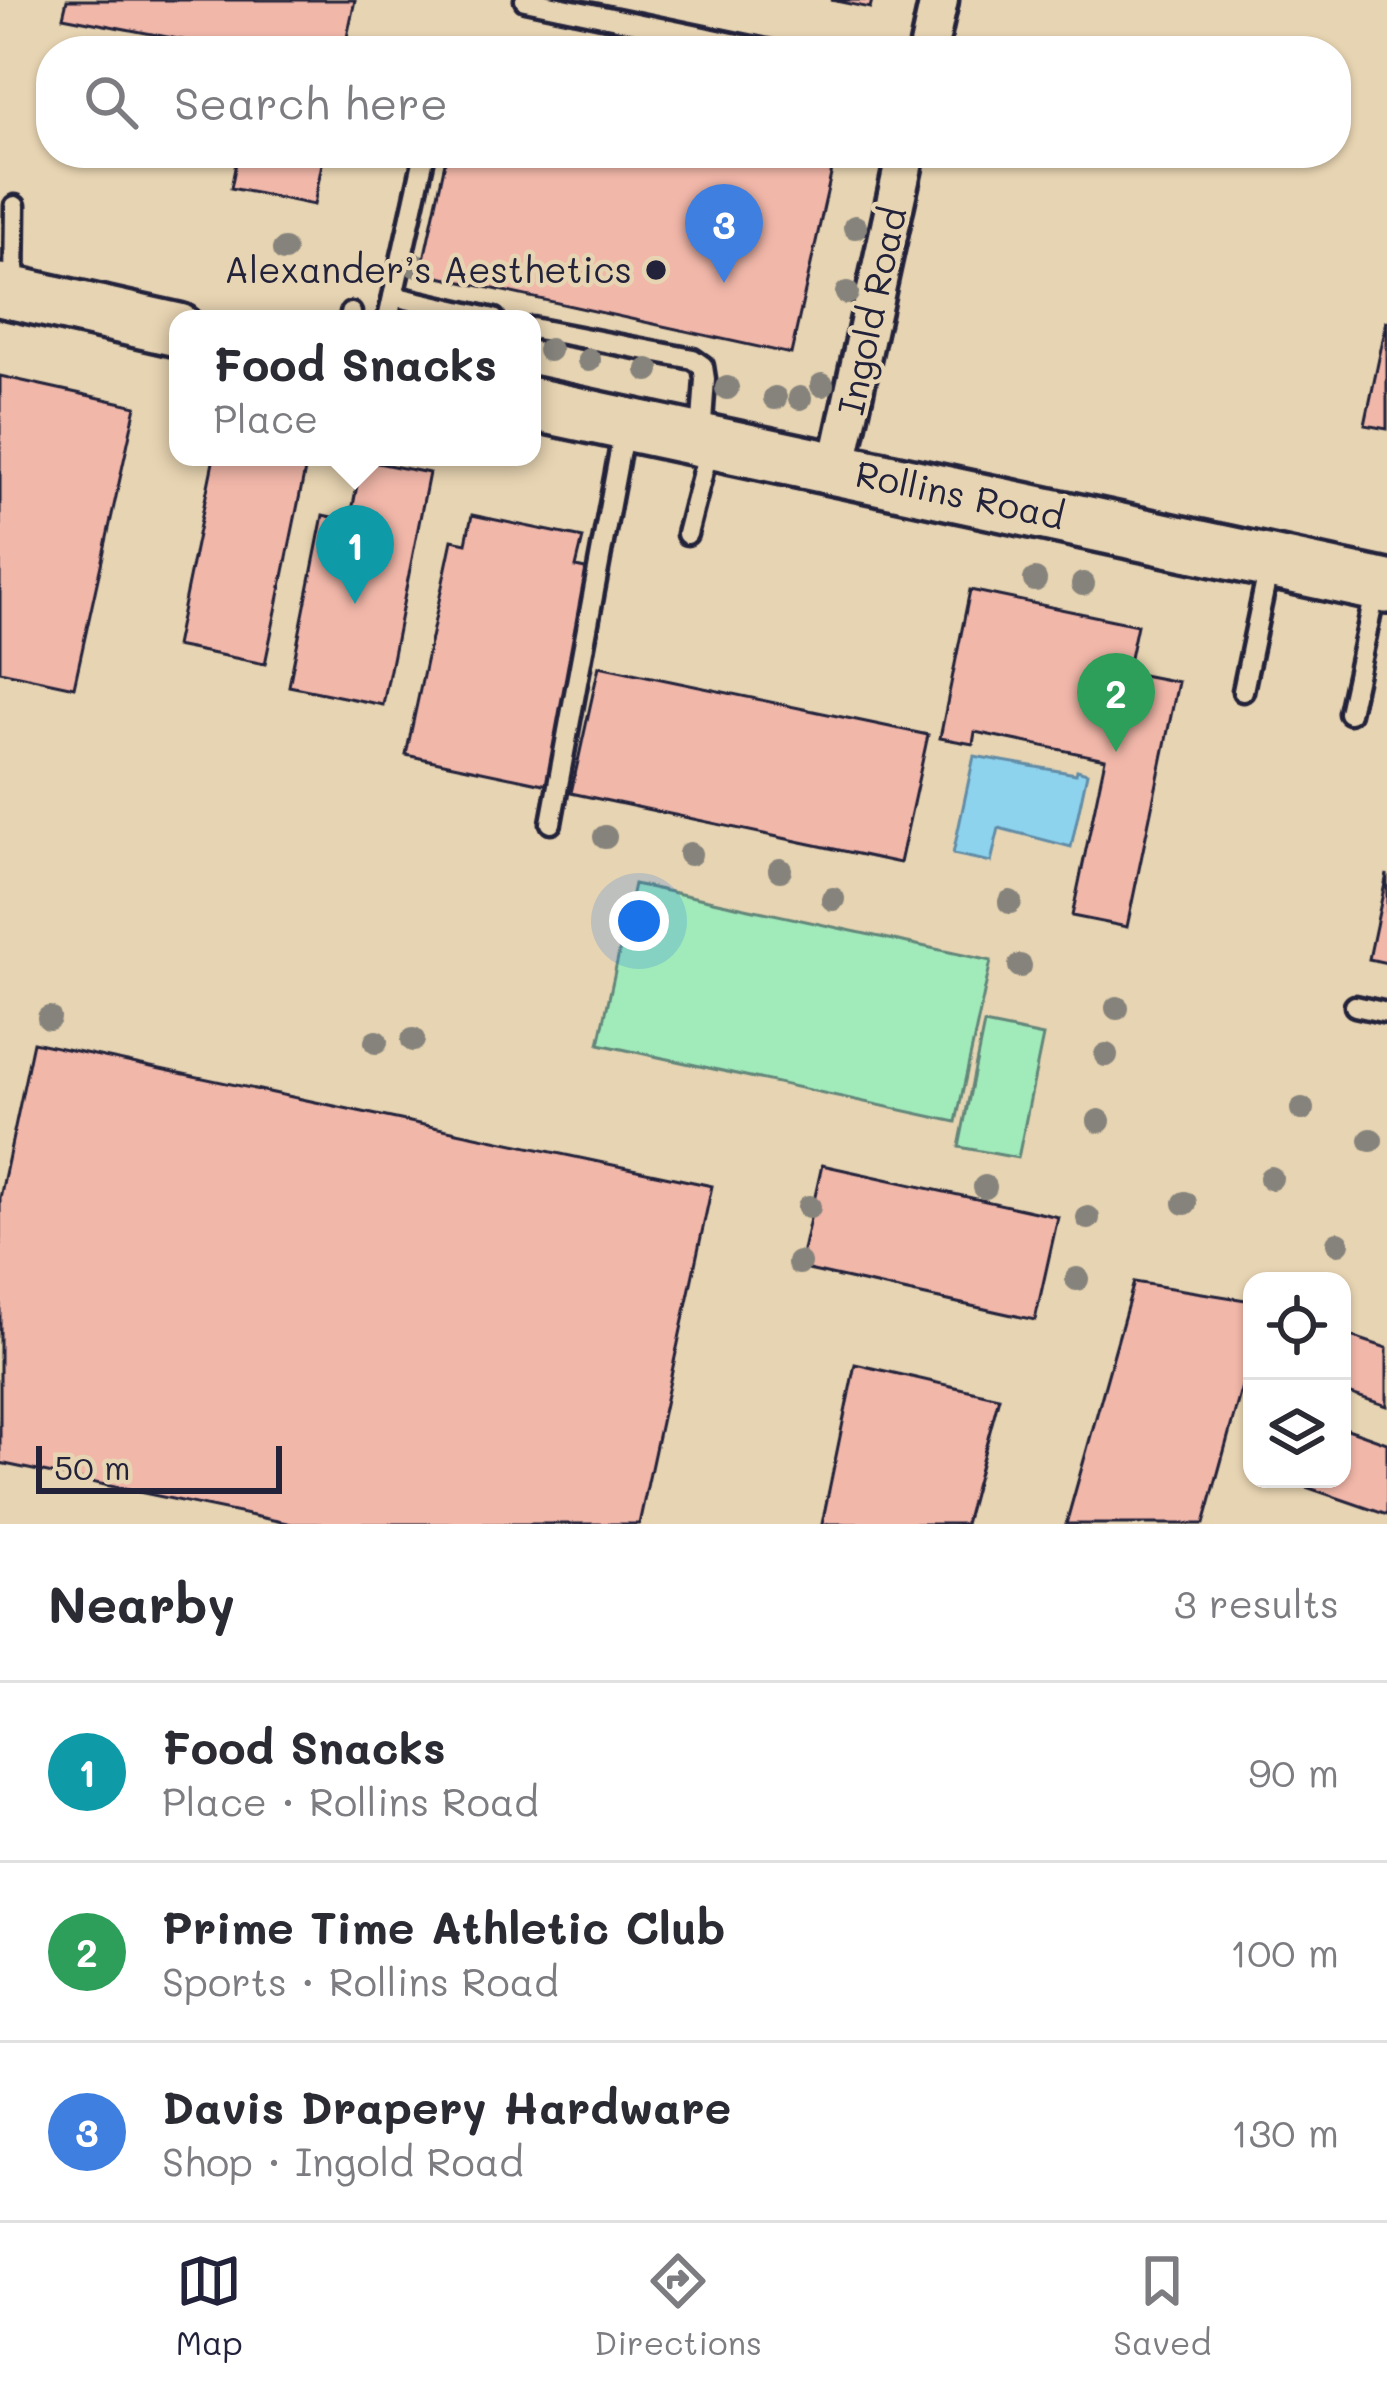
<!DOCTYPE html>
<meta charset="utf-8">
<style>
body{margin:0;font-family:Mali,sans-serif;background:#f2f2f3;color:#2b2b33}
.controls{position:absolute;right:36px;bottom:36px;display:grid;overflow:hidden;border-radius:24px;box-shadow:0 3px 9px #0004}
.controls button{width:108px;height:108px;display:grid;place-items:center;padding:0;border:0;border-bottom:3px solid #e1e1e2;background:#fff;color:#2b2b33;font:60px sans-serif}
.scale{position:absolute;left:36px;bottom:30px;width:246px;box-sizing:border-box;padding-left:12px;border:6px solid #22223b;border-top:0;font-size:33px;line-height:42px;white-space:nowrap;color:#22223b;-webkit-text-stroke:9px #e7d4b2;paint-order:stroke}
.you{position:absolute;left:639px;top:921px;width:42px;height:42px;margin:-30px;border:9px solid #fff;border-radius:50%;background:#1a73e8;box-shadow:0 0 0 18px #1a73e833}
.badge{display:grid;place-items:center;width:78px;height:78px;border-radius:50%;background:#22223b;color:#fff;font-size:39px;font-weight:700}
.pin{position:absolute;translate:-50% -99px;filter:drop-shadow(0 3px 6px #0008)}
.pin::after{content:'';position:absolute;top:63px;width:42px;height:36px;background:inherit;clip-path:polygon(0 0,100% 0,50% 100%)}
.popup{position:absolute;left:169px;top:310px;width:372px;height:156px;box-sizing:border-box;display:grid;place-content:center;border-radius:24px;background:#fff;filter:drop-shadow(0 3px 9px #0005);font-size:39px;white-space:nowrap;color:#7c7c81}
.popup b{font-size:45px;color:#2b2b33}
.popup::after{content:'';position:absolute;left:50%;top:100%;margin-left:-24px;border:24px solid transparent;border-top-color:#fff}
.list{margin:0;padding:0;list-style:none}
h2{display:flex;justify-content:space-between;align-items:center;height:156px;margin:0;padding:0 48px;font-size:51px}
h2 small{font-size:39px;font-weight:400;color:#7c7c81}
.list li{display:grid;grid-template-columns:78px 1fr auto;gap:36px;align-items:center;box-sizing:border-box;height:180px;padding:0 48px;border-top:3px solid #e1e1e2}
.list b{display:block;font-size:45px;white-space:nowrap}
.list p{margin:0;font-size:39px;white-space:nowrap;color:#7c7c81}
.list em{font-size:39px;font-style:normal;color:#7c7c81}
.icon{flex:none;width:66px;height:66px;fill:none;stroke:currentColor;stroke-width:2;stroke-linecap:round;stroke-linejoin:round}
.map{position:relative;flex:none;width:1387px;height:1524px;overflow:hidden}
.search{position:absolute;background:#fff;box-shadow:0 3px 9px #0004;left:36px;right:36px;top:36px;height:132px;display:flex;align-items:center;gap:30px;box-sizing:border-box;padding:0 42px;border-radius:48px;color:#7c7c81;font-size:45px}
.sheet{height:696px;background:#fff}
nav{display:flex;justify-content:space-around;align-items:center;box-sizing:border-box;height:168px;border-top:3px solid #e1e1e2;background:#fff;font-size:33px;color:#7c7c81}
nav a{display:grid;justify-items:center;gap:6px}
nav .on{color:#22223b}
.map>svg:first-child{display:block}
.green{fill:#a1eaba;stroke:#62867a;stroke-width:3}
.water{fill:#8dd3ee;stroke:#628ca6;stroke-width:3}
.building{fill:#f1b7a9;stroke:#22223b;stroke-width:3}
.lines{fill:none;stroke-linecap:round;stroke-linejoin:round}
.service-casing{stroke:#22223b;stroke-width:27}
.minor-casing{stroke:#22223b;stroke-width:45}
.secondary-casing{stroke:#22223b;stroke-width:60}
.service{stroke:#e7d4b2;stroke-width:18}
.minor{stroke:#e7d4b2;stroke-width:36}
.secondary{stroke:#e7d4b2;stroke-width:51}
.tree{fill:#85837b}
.poi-dot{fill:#22223b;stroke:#e7d4b2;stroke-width:4.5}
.labels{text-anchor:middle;stroke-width:9;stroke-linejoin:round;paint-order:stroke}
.poi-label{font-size:36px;fill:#22223b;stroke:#e7d4b2;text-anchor:end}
.street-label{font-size:36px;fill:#22223b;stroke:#e7d4b2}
</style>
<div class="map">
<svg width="1387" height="1524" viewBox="0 0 1387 1524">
<rect width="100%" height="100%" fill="#e7d4b2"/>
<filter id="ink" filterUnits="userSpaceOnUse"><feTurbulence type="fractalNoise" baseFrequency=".00833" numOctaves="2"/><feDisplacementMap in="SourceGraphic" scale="24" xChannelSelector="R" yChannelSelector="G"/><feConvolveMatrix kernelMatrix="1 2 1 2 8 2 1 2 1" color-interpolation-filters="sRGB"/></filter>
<g filter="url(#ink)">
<path class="green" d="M634 884 991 961 956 1122 599 1044Z
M984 1024 1043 1036 1018 1158 959 1147Z"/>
<path class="water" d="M974 756 1076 774 1077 770 1087 773 1071 847 999 828 991 862 953 854Z"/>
<path class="building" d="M67 0H355L344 51H181L183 40 63 17Z
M831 0H872L870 8Z
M238 153H324L314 205 231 188Z
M447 153H798L834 161 791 354 421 273Z
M1387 320V429L1365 425Z
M0 376 136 406 74 687 0 671Z
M214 457 307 460 265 664 175 646Z
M362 460 429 473 383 705 289 686 323 515 350 521Z
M472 515 583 538 576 567 594 571 548 785 406 755 452 540 466 543Z
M970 590 1137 625 1127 672 1178 682 1127 927 1072 916 1105 759 975 732 973 744 940 738Z
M599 666 928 735 900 863 571 793Z
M1387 874V963L1369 959Z
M33 1042 712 1186 639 1524H292L0 1463V1198Z
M822 1165 1058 1217 1035 1320 799 1268Z
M1134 1282 1252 1301V1350L1204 1524H1066Z
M1342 1333 1387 1348V1406L1342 1391Z
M855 1364 999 1397 965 1524H822Z
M1342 1427 1387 1443V1515L1283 1479H1342Z"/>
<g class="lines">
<defs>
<path id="service" d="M525 0 771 51
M14 289 15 206
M393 296 494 319
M350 319 351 313
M388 319 425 153
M532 328 693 359 703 366 705 379 701 436
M687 534 709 448
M1243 691 1269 566
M1349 713 1376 589
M551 823 624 429
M1355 1006 1387 1013"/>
<path id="minor" d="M928 51 939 0
M837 469 906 153"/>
<path id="secondary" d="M0 290 178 330
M532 404 1387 587"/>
</defs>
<use href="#service" class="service-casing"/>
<use href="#minor" class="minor-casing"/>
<use href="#secondary" class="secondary-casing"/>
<use href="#service" class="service"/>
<use href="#minor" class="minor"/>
<use href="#secondary" class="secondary"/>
</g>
<g class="tree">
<circle cx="855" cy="227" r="12"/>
<circle cx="284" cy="250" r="12"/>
<circle cx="415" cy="265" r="12"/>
<circle cx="847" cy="293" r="12"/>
<circle cx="549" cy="350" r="12"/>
<circle cx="589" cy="360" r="12"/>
<circle cx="648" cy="370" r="12"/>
<circle cx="822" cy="385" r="12"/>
<circle cx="727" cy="388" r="12"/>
<circle cx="775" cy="398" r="12"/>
<circle cx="800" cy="398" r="12"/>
<circle cx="1035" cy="580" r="12"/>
<circle cx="1083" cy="584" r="12"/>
<circle cx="605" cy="837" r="12"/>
<circle cx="690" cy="854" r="12"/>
<circle cx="780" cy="870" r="12"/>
<circle cx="833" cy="899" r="12"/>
<circle cx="1010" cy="902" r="12"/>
<circle cx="1020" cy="966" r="12"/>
<circle cx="1117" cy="1008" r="12"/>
<circle cx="49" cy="1018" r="12"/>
<circle cx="413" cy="1040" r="12"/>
<circle cx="376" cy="1042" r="12"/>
<circle cx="1106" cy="1055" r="12"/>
<circle cx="1302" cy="1109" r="12"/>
<circle cx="1099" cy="1121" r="12"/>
<circle cx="1371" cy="1140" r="12"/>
<circle cx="1271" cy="1178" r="12"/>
<circle cx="985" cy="1187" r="12"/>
<circle cx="1185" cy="1203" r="12"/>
<circle cx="809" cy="1207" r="12"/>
<circle cx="1088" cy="1218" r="12"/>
<circle cx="1338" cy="1243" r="12"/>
<circle cx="799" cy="1263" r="12"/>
<circle cx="1077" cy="1279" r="12"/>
</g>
</g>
<circle class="poi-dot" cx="656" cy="270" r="12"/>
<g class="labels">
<g class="poi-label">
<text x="632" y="283">Alexander’s Aesthetics</text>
</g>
<g class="street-label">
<text transform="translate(872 311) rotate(-78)" y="13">Ingold Road</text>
<text transform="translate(960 495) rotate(12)" y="13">Rollins Road</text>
</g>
</g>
</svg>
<div class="controls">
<button><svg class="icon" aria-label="locate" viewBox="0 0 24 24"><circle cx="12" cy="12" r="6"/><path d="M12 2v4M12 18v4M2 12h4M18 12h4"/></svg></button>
<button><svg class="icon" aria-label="layers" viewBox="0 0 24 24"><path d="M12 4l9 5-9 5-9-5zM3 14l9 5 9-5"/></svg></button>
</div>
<div class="scale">50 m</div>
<div class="you"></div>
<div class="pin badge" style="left:355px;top:604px;background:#0f9aa8">1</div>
<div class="popup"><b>Food Snacks</b>Place</div>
<div class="pin badge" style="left:1116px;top:752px;background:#2e9e5b">2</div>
<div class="pin badge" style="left:724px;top:283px;background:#3f7fe0">3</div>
<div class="search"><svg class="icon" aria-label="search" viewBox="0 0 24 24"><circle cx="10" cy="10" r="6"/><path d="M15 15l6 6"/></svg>Search here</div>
</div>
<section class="sheet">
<h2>Nearby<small>3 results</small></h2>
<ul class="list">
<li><span class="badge" style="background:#0f9aa8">1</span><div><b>Food Snacks</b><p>Place · Rollins Road</p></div><em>90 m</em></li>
<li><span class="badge" style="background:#2e9e5b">2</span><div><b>Prime Time Athletic Club</b><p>Sports · Rollins Road</p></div><em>100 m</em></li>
<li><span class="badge" style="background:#3f7fe0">3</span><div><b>Davis Drapery Hardware</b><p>Shop · Ingold Road</p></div><em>130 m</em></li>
</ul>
</section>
<nav>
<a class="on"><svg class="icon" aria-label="map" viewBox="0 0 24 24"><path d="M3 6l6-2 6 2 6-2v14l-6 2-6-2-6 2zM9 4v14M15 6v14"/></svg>Map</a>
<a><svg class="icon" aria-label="directions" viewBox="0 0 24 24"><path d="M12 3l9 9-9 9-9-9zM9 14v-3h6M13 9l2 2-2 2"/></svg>Directions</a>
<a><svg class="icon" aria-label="saved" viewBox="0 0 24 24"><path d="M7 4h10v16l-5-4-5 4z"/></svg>Saved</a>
</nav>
